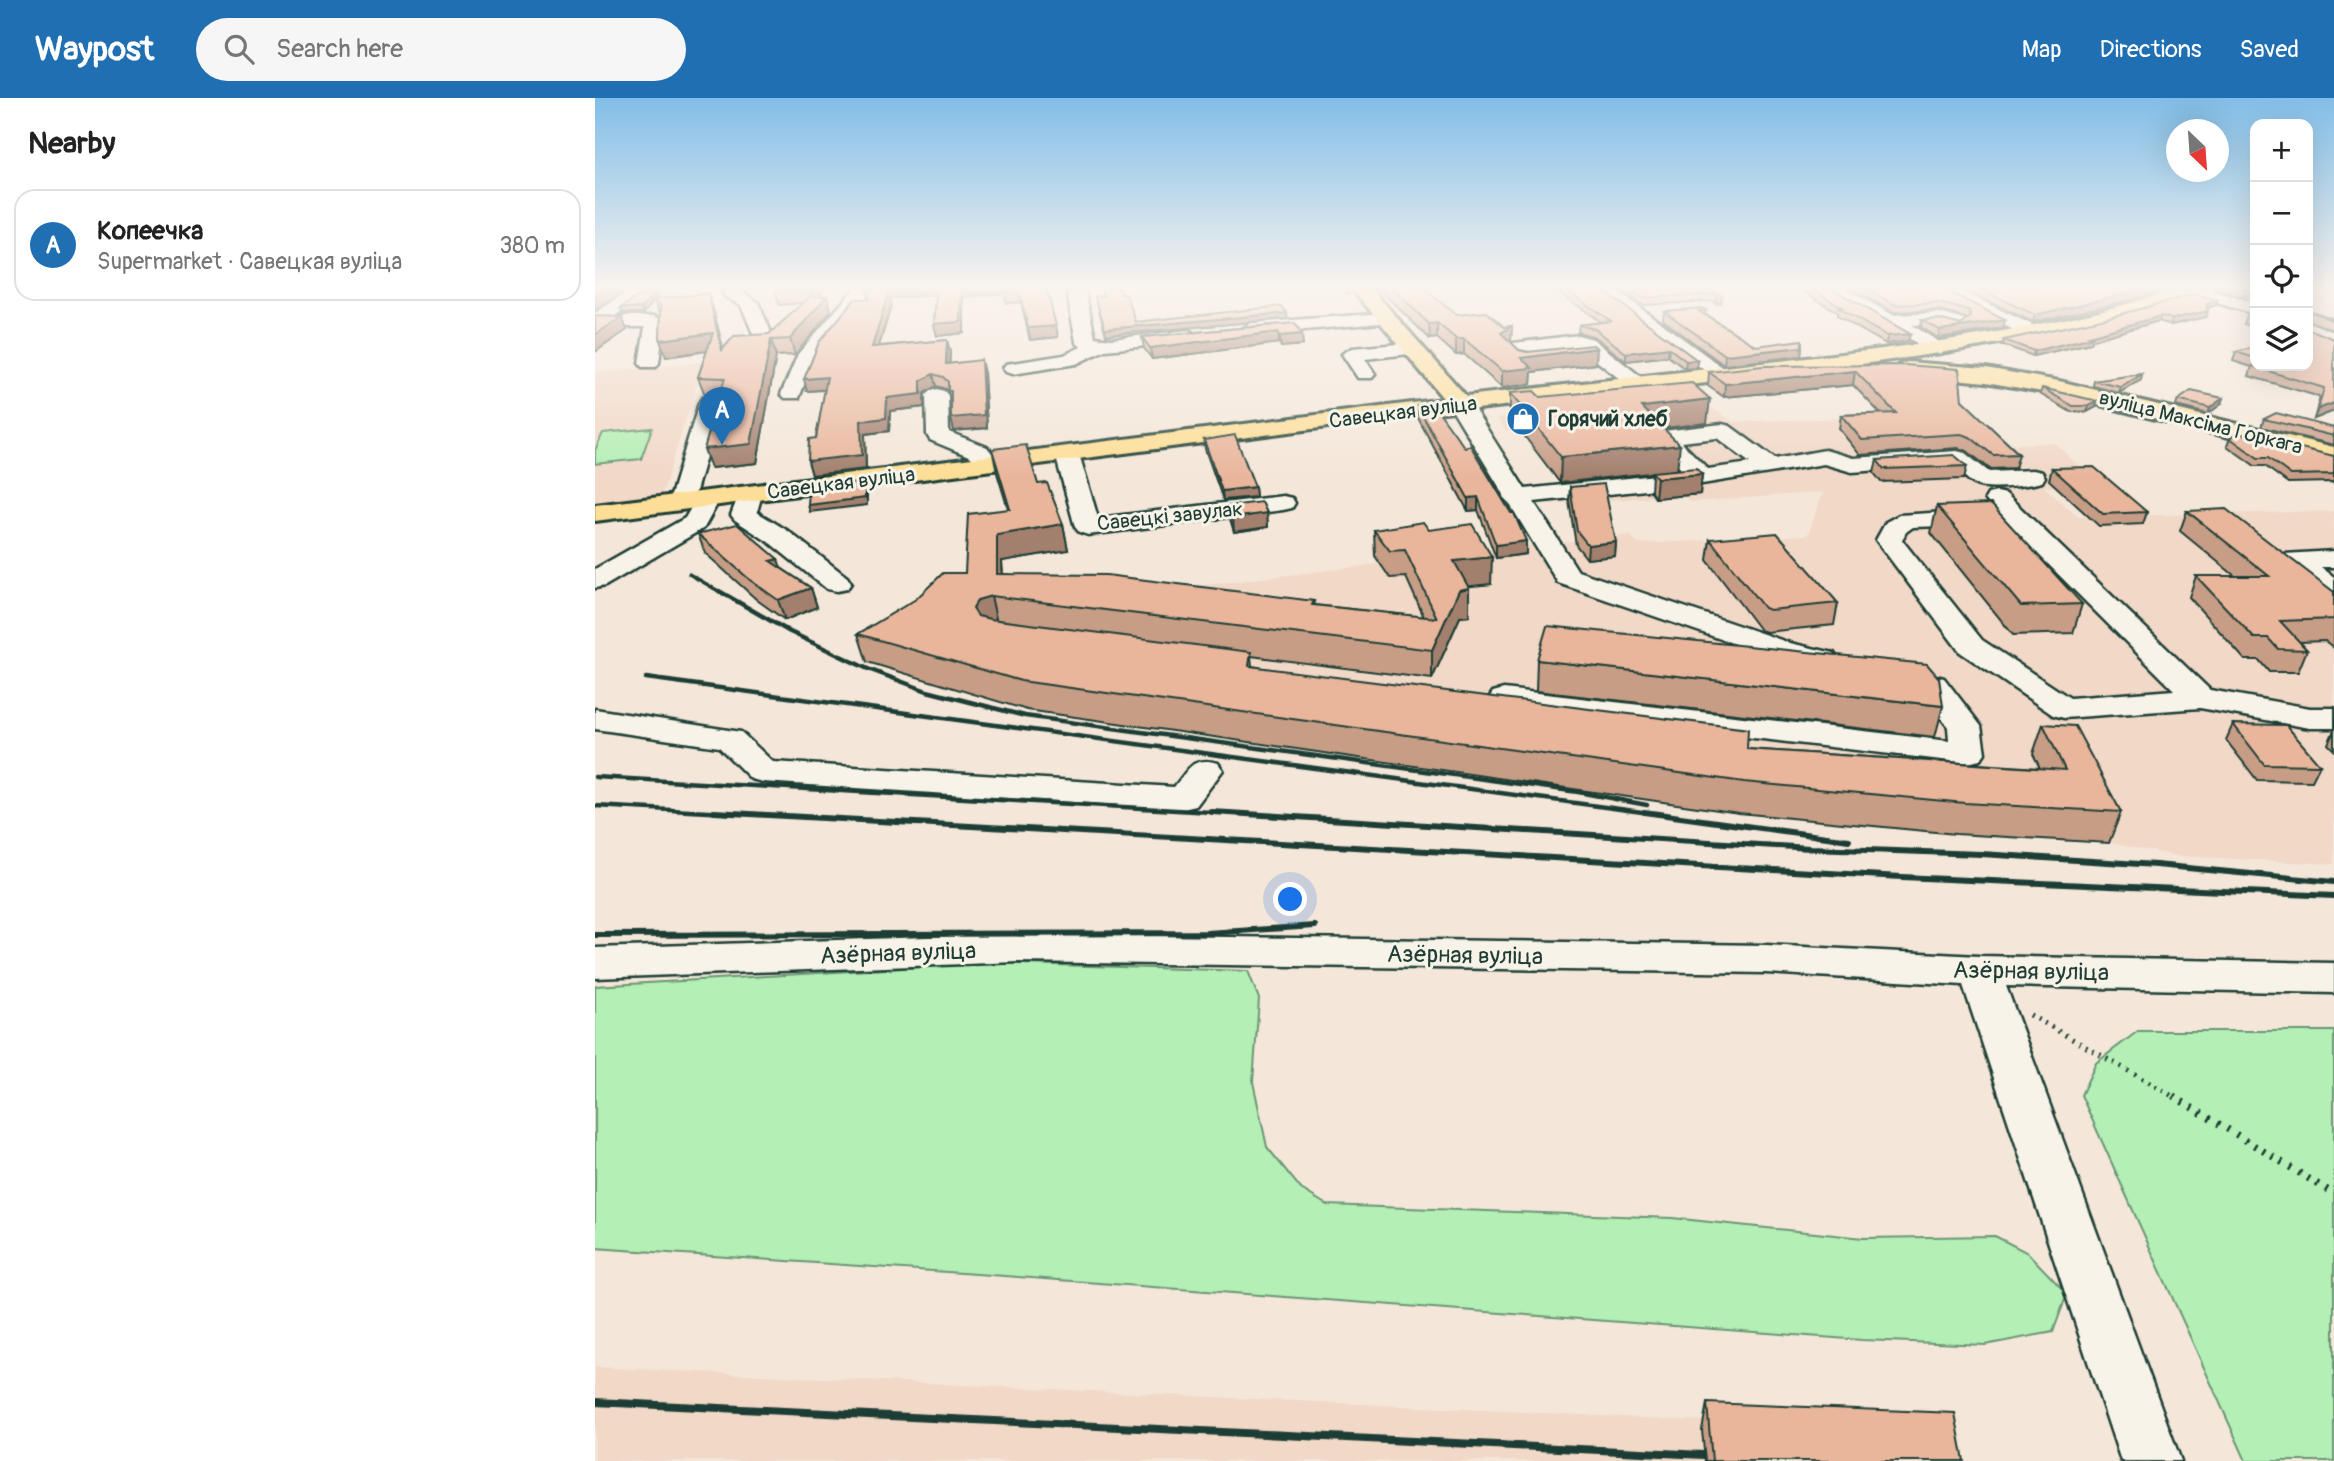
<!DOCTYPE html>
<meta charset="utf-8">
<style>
body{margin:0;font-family:Pangolin,sans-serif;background:#f6f6f6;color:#222}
.controls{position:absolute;right:21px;top:21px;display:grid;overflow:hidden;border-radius:14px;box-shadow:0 7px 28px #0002}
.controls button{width:63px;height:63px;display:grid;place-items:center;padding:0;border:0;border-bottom:2px solid #e0e0e0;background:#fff;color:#222;font:35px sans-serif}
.compass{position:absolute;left:1571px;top:21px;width:63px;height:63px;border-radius:50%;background:#fff;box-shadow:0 7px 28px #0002;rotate:155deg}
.you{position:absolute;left:696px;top:802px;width:24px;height:24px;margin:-18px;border:5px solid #fff;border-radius:50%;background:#1a73e8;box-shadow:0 0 0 10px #1a73e833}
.badge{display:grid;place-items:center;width:46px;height:46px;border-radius:50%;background:#1f6fb2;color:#fff;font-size:23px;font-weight:700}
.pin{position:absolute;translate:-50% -58px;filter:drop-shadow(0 2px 4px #0008)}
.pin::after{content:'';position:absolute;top:37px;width:24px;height:21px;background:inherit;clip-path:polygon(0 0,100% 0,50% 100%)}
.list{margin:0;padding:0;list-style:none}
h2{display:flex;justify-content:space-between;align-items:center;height:91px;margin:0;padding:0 28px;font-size:30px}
h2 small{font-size:23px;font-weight:400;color:#767676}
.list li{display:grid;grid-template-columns:46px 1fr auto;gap:21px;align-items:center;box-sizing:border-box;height:112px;margin:0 14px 14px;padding:0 14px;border:2px solid #e0e0e0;border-radius:21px}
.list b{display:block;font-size:26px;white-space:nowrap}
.list p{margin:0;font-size:23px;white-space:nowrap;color:#767676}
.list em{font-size:23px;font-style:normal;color:#767676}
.icon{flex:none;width:38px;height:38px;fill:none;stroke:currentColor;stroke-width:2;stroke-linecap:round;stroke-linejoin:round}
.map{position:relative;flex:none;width:1739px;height:1363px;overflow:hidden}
header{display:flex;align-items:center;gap:42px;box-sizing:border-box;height:98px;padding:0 35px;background:#1f6fb2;color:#fff}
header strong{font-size:33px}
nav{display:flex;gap:38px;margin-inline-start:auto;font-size:24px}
.search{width:490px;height:63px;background:#f6f6f6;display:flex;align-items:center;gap:18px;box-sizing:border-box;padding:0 24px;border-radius:38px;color:#767676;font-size:26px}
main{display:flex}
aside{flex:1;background:#fff}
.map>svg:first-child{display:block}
.built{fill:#f1d8c7}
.green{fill:#b4efb5;stroke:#6a9674;stroke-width:2}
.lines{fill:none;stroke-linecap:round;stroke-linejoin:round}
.minor-casing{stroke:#1f3d34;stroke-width:5}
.major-casing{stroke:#1f3d34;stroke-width:6}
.highway-casing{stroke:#1f3d34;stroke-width:6}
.path-far1{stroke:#1f3d34;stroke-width:5;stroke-dasharray:2 6;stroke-linecap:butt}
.path{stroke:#1f3d34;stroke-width:7;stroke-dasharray:2.5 8;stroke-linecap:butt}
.minor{fill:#f7f3e8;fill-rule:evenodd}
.major{fill:#fdde96;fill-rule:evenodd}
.highway{fill:#fdde96;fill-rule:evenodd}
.rail-far3{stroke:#1f3d34;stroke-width:3.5}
.rail-far2{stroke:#1f3d34;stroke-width:4.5}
.rail-far1{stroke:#1f3d34;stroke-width:6}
.rail{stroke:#1f3d34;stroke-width:8}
.wall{fill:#c89d86;stroke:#1f3d34;stroke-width:2}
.shaded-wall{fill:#a37f6d;stroke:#1f3d34;stroke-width:2}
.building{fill:#e9b69c;stroke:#1f3d34;stroke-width:2}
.labels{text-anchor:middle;stroke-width:6;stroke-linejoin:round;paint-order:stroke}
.far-street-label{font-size:21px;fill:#1f3d34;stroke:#f7f3e8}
.far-poi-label{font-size:21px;font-weight:bold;fill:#1f3d34;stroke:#f7f3e8;text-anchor:start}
.street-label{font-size:24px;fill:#1f3d34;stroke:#f7f3e8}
</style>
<header>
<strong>Waypost</strong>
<div class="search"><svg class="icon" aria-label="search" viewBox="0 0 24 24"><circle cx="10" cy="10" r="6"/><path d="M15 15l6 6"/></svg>Search here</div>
<nav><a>Map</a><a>Directions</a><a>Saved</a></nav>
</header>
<main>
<aside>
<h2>Nearby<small></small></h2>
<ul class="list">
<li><span class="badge">A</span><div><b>Копеечка</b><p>Supermarket · Савецкая вуліца</p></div><em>380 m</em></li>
</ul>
</aside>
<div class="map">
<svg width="1739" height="1363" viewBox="0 0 1739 1363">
<rect width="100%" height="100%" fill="#f4e7d9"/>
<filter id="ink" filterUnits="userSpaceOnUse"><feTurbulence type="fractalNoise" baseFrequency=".0143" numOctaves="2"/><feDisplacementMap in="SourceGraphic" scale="14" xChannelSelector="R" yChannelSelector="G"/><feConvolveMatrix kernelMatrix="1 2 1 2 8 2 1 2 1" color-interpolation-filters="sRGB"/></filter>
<g filter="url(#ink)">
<path class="built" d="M109 264 67 396 0 405V275Z
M1087 291 1139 324 1365 316 1389 347 1460 345 1503 387 1449 389 1483 419 1739 413V766L1583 758 1514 745 1361 736 1144 715 432 612 272 564 328 529 476 503 785 466 780 458 835 457 1035 437 1043 446 1213 437 1228 394 1095 404 1089 397 955 406 945 393 969 390 925 332 911 333 902 320 938 316Z
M0 1269 1360 1335 1366 1363H0Z"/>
<path class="green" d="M57 330 46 361 0 366V352L8 335Z
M394 865 653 873 664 901 658 984 672 1049 706 1091 732 1107 1077 1120 1268 1140 1400 1138 1433 1155 1472 1196 1458 1234 1390 1247 1267 1242 396 1177 0 1150V888Z
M1543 933H1739V1363H1651L1486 997 1501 965Z"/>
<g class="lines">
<defs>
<path id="minor" d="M41 188H61L20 218H60L69 224 64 265 61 269H47L44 265 50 229H0V215Z
M125 188H143L144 192 163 204 181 246 178 250H164L146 207 130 199Z
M273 188H332L324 193 271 199 219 261 204 300H190L186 296 203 256 260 190Z
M471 188H489L500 239 516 241 594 232 603 238 594 244 510 252 481 266 418 276 411 274 408 270 411 266 469 257 486 249 481 244Z
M996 188H1015L1137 276 1134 280H1120Z
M1224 188H1245L1298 217 1344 215 1370 222 1372 226 1363 232 1343 226 1317 227 1354 250 1344 256 1337 254Z
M1333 188H1355L1444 230 1446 234 1437 240 1430 238Z
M1575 188H1602L1660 205V216L1577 192Z
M790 215 799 220 796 224 656 237 647 231 656 225Z
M983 237 998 241 1050 282 1053 286 1050 290H1036L984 249H983L944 254 957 252 967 258 964 262C942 268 923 270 908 251L918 245Z
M816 245 823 247 826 251 823 255 770 261 780 276 777 280H763L747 256 757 250Z
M342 291 349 293 353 297 354 334 392 349 406 366 402 371H386L376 359 335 342 332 337 331 297 335 293Z
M115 299 123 300 126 305 98 404 95 409 86 411 77 409 74 404 104 305 107 300Z
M865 300 873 301 930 391 1089 374 1060 344 1057 339 1060 334 1127 326 1135 328 1180 361 1230 352 1258 360 1362 353 1370 355 1394 374 1438 372 1447 374 1450 379 1447 384C1432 388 1391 393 1379 386 1371 381 1364 373 1357 367L1257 374 1229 366 1107 386 939 404 983 473 1195 545 1239 555 1243 562 1239 569 1228 571 1175 558 963 485 914 405 908 399 909 397 854 306 857 301ZM1122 340 1155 365 1113 371 1086 344Z
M472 349 480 351 484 356 503 420 688 398 697 400 700 405 697 410 688 412 493 437 484 434 480 429 460 356 464 351Z
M155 389 164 391 167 396 162 414 193 433 252 479 256 485 252 491 242 493 232 491 175 445 140 422 136 417 146 391Z
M113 394 122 396 125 401 109 430 10 488 0 490V471L90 420 104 396Z
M1402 394 1411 396 1615 592 1715 610H1739V630H1715L1605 610 1469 620 1458 617 1365 554 1281 442 1291 424 1304 417 1398 411 1390 401 1393 396ZM1413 426 1579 592 1475 600 1387 542 1307 442 1311 434 1318 429Z
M1739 453V469H1726L1739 479V501L1729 499 1685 462 1689 456Z
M1307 570 1349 580 1386 628 1390 655 1385 662 1373 665 909 611 898 608 893 601 898 594 909 591 1354 643 1353 629 1327 594 1296 586 1291 579 1296 572Z
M0 611 146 634 178 664 579 689C594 671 597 658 623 665L628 672 601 708 588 711 168 684 156 681 124 649 0 631Z
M423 836 1171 847 1384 858 1739 865V895L1411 888 1586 1363H1526L1368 887 1171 875 423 864 0 880V850Z"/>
<path id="major" d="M1592 188H1620L1618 192C1471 241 1320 260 1166 279L1158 277 1155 272 1158 267 1166 265C1310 249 1454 233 1592 188Z
M865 299 873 301 877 306 873 311 0 423V407Z"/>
<path id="highway" d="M755 188H774L871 298 1165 265 1173 267 1176 272 1173 277 1165 279 865 313 857 311Z
M1313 264 1391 270 1464 283 1739 349V365L1464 297 1391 284 1305 276 1302 271 1305 266Z"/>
</defs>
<use href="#minor" class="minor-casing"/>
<use href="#major" class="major-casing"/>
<use href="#highway" class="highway-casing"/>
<path class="path-far1" d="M1435 917 1581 1000"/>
<path class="path" d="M1578 998 1739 1096"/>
<use href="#minor" class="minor"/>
<use href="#major" class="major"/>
<use href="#highway" class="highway"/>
<path class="rail-far3" d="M94 476 127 495"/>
<path class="rail-far2" d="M124 493 195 534 273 571 332 593 430 618 983 694 1052 707
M51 580 1062 716
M0 679 652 716
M0 708 151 716"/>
<path class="rail-far1" d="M119 714 1307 779 1739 798
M617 714 1215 750 1386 756 1561 767 1739 784
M1049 714 1254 742
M0 837 612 835 720 828"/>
<path class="rail" d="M0 1304 1109 1357"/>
</g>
<path class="wall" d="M231 188 224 198H232L236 213 200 257 181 258 162 365 116 370 125 298 110 297 103 279 112 253 71 259 65 242 66 218 59 202 49 215H28L26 210 62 198 60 201 113 195 128 251 174 236 208 205 184 207 180 192Z
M451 188 463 239 435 242 426 204 411 205 409 195 369 199V235L342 238 339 226 341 197 295 200 296 208 284 248 352 242 355 254 354 266 389 275 392 330 359 333 356 306 353 294 351 291 341 288 329 295V309L295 313 294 333 270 336 271 371 217 377 213 363 221 340 230 292 212 293 274 201Z
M504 188H524L526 196 541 224 692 221 511 237 500 198H508Z
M778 188H828H826L861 217 909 229 917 228 916 243 915 244 924 252 1001 266 937 274 936 286 907 290 869 256 861 257 842 240 835 241 787 194Z
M954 188H1002L1102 270 1090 271 1073 258 1031 263 1000 239 983 234 984 227 1006 224Z
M1020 188H1110L1127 198 1126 205 1121 206 1118 203 1048 207Z
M1200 188H1232L1315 236 1313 243 1291 246 1242 218V214Z
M1251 188H1343L1408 230 1343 240 1326 229 1327 222 1366 227 1373 222 1372 221 1344 212 1299 214Z
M1361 188H1574L1573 191 1540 201 1438 224Z
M1621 188H1660V195L1648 199 1621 191Z
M1621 207 1612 210 1613 213 1611 219 1576 227 1564 223 1497 242 1496 245 1438 258 1408 247 1409 242Z
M1111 212 1110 216 1161 248 1207 249 1206 258 1129 267 1068 222 1069 213Z
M1713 212 1739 221V233L1714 223V231L1739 313 1719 321 1725 299 1654 278 1657 269 1638 263 1641 254 1660 249V268H1713Z
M1660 216V229L1649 226 1652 217Z
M700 225 708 247 686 249 684 245 557 261 549 250 547 239Z
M1310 267 1367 302 1424 356 1420 370 1395 371 1372 353 1363 350 1265 357 1244 331 1246 317 1286 316 1258 287 1129 299 1113 288 1114 274Z
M1547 276 1546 282 1524 295 1498 288 1499 283Z
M1447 290 1501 309 1492 314H1476L1445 296Z
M915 295 1112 325 1068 330 1082 372 1107 376 1105 396 1060 400 1056 394 1057 375 965 385 915 319Z
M1583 302 1626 306 1613 316 1581 308Z
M823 309 916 415 931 443V456L901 460 883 412 873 413 823 320Z
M1669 321 1739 330V347L1666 329Z
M1635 340 1739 358V386L1737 384 1693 385 1670 368H1660L1632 348Z
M609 342 660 389 661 399 628 402 610 351Z
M397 351 443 386 468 426 473 452 407 463 408 476 719 503 720 507 829 519 811 479 795 480 780 458 779 432H834L896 486 873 488 874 518 865 519 837 581 656 558 657 568 1152 651 1445 670 1438 656 1448 626 1526 714 1514 745 1361 736 1144 715 432 612 272 564 263 536 370 475 413 411 402 375Z
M1282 362 1372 368 1369 381 1286 384 1279 375Z
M1457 370 1552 414 1548 426 1504 428 1454 382Z
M975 389 1021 444 1020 458 992 461 981 447 974 403Z
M633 408 672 415 673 429 639 434 635 421Z
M1342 408 1487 506 1478 535 1418 537 1336 435Z
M1592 413 1739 494V550L1730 543 1705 544 1712 552 1703 574H1674L1664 562H1650L1594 499 1601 478H1640L1585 433Z
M103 436 186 470 216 490 222 509 190 522 162 502 110 455Z
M1115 441 1243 505 1239 527 1171 534 1165 532 1112 462Z
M942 562 1348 608 1340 639 941 593Z
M1638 626 1725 667 1717 683 1662 682 1631 642Z
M1739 632V652L1733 646Z
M1112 1305 1369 1363H1110L1107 1332Z"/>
<path class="shaded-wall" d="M14 188H36L0 213V198Z
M217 188H231L219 205 215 190Z
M308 188H343L345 197 295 200 296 208 280 261 277 249 292 189Z
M367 188H409L424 192 426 204 411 205 409 195 369 199V235L342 238 339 226Z
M751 188H757V195L751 196Z
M1561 188H1574L1573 191 1540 201 1438 224 1440 217Z
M1660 188V195L1648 199 1650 191Z
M60 193 62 198 49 215 47 210Z
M113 195 118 210 133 269 127 252Z
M232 198 236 213 200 257 195 241Z
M1127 198 1126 205 1121 206 1122 199Z
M1622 202 1621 207 1609 211 1611 206Z
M1613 213 1611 219 1576 227 1577 221Z
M692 215V221L511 237 510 231Z
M1566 218 1564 223 1497 242 1496 245 1438 258 1439 253Z
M27 219 32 232 0 254V237Z
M1410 222 1408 230 1343 240 1345 232Z
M842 225V240L835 241 834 226Z
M461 228 463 239 435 242 433 230Z
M917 228 916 243 905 251 906 235Z
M683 234 684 245 557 261 555 250Z
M118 235 124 251 71 259 65 242Z
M707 236 708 247 686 249 685 238Z
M1315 236 1313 243 1291 246 1292 238Z
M861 241H869V256L861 257Z
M176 242 181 258 162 365 116 370 109 351Z
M352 242 355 254 354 278 351 266Z
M1207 249 1206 258 1129 267 1130 257Z
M1002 250 1001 266 937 274 936 286 907 290V273L926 260Z
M1074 250 1073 258 1031 263V255Z
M386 262 389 275 392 330 359 333 356 320Z
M1102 262V270L1090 271 1091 263Z
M1260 273 1258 287 1129 299 1130 286Z
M338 276 341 288 329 295V309L295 313 294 333 270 336 271 371 217 377 213 363 266 323 292 300Z
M1547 276 1546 282 1524 295 1526 289Z
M232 279 236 291 212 293 209 281Z
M353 293H356V306Z
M1628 300 1626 306 1613 316 1615 310Z
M1115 301 1112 325 1045 333 1047 309Z
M1502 303 1501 309 1492 314 1494 308Z
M1739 305V313L1719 321 1723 311Z
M1085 347 1082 372 965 385 966 359Z
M1107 376 1105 396 1060 400 1062 380Z
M270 384 272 391V407L215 414 213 407Z
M660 389 661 399 628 402 627 393Z
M883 399V412L873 413V400Z
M672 415 673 429 639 434 638 420Z
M468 426 473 452 407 463 408 499 402 476V437Z
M931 443V456L901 460V447Z
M1021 444 1020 458 992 461 993 447Z
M897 459 896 486 859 490V463Z
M183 461 189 480 175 463Z
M216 490 222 509 190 522 183 502Z
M874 490V518L865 519 837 581V552L864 492Z
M396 498 402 525 389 530 378 511 382 502Z"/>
<path class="building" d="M0 188H14L0 198Z
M183 188H217L215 190 180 192Z
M291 188H308L292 189 293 197 277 249 352 242 351 266 386 262 389 317 356 320V293H353V284L348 279 338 276 326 283V296L292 300 291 320 266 323 267 357 213 363 214 341 221 340 232 279 209 281 224 244 260 201H274L271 190Z
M342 188H367L366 224 339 226Z
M409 188H451L461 228 433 230 424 192 409 194Z
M505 188H524L526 196H531L541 224 687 208 692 215 510 231 500 198H509Z
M795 188H826L861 217 892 214 909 229 917 228 906 235 924 252 932 254 998 247 1002 250 926 260 937 270 907 273 869 241H861L842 225 834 226Z
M965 188H1002L1102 262 1091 263 1074 250 1031 255 1000 231 984 227 1016 223Z
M1031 188H1110L1127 198 1122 199 1119 196 1048 200Z
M1213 188H1232L1315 236 1292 238 1243 210H1248Z
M1265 188H1343L1410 222 1345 232 1327 222 1344 221 1366 227 1376 219 1374 213 1345 205 1300 207Z
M1378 188H1561L1542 193 1440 217Z
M1639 188H1660L1650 191Z
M60 193 47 210H26L49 194Z
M113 195 127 252 139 238 174 236 216 198H232L195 241 176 242 156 346 109 351 130 280 103 279 118 235 65 242 66 208 59 201Z
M1600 196 1622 202 1611 206 1613 213 1577 221 1566 218 1494 238 1498 239 1439 253 1409 242 1511 220Z
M1107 210 1111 212 1104 213 1161 248 1207 242V249L1130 257 1069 213Z
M1713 212 1739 221V223L1717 214 1714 216V231L1739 241V305L1723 311 1729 290 1657 268H1713V237H1716L1713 236Z
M1660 216V220L1652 217Z
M0 218 27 219 0 237Z
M700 225 707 236 685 238 683 234 555 250 547 239Z
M1660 249V260L1641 254Z
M1310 267 1364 271 1367 302 1424 356 1398 357 1375 339 1366 336 1267 342 1246 317 1301 315 1260 273 1130 286 1114 274 1168 268Z
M1547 276 1526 289 1499 283Z
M1097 285 1115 301 1047 309 1085 347 966 359 915 295 939 293 945 299Z
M1447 290 1502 303 1494 308H1478Z
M1596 293 1628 300 1615 310 1583 302Z
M839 307 870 350 875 347 916 415H919L931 443 901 447 883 399 873 400 823 309Z
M1681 315 1739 330V338L1669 321Z
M1643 335 1739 358V376L1696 377 1673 360H1663L1635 340Z
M640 337 660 389 627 393 609 342Z
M431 347 443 386 452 385 468 426 402 437V476L511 477 719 503 717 507 842 520 810 452 795 453 779 432 828 424 834 432 877 426 897 459 859 463 874 490 864 492 837 552 396 498 382 502 378 511 383 518 395 521 656 554 654 568 1153 631 1152 651 1470 672 1448 626 1480 628 1526 714 1370 705 1149 684 426 583 263 536 321 501 348 475H370L373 416 415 411 397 351Z
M1359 357 1372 368 1289 371 1282 362Z
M1499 369 1552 414 1508 416 1457 370Z
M1101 370 1107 376 1062 380 1057 374Z
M270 384V400L213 407 214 391Z
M1009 386 1021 444 993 447 982 433 975 389Z
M667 404 672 415 638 420 633 408Z
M1396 406 1487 506 1426 508 1342 408Z
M1631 411 1739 494V521L1685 523 1712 552 1683 551 1673 540H1659L1601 478H1674L1592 413Z
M142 426 183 461 175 463 216 490 183 502 155 482 103 436Z
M1182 435 1243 505 1174 512 1169 510 1115 441Z
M952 528 1332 566 1344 580 1348 608 942 562Z
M1638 626 1691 627 1725 667 1669 666Z
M1112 1305 1360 1315 1369 1363H1117Z"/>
</g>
<linearGradient id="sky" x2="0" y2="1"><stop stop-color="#81bee8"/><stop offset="0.5" stop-color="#faf4ee"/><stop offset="1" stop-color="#faf4ee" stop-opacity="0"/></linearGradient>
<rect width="1739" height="379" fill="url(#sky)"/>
<defs>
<symbol id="shop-disc" viewBox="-11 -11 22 22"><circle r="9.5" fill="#1f6fb2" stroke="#f7f3e8"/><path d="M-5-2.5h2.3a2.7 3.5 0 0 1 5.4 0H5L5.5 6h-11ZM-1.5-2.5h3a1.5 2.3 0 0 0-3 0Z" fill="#fff"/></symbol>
</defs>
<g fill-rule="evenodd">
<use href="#shop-disc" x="909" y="302" width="38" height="38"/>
</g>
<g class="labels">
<g class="far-street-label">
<text transform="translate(808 314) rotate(-7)" y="7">Савецкая вуліца</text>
<text transform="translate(1606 324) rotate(14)" y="7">вуліца Максіма Горкага</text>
<text transform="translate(246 385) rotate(-7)" y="7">Савецкая вуліца</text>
<text transform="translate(575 418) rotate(-6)" y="7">Савецкі завулак</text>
</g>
<g class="far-poi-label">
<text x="953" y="328">Горячий хлеб</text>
</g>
<g class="street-label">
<text transform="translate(303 855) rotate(-2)" y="8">Азёрная вуліца</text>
<text transform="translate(870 857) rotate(1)" y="8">Азёрная вуліца</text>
<text transform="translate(1436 873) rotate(1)" y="8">Азёрная вуліца</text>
</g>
</g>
</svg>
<div class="controls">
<button>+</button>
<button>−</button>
<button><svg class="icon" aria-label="locate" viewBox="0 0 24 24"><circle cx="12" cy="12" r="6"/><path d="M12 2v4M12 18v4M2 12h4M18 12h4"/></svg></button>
<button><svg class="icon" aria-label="layers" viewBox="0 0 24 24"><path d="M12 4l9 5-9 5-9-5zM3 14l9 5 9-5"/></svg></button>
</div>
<svg class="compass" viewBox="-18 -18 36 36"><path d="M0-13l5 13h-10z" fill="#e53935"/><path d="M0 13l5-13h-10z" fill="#767676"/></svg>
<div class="you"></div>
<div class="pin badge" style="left:127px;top:347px">A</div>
</div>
</main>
